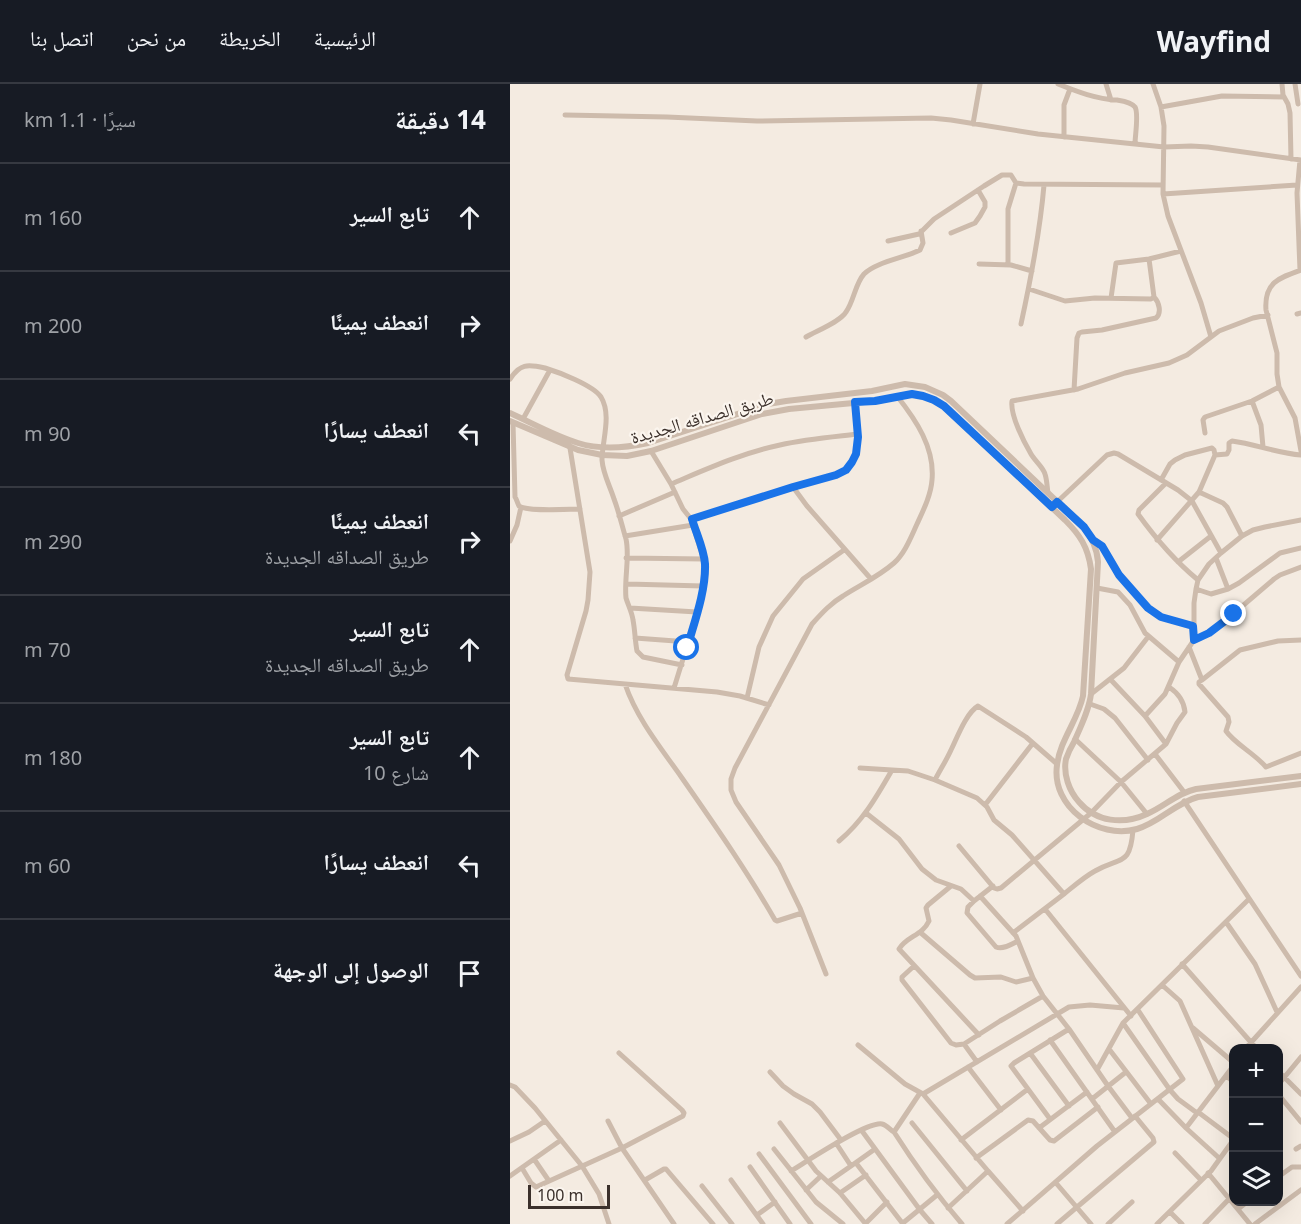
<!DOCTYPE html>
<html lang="ar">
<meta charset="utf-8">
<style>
body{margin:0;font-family:"Noto Sans","Noto Naskh Arabic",sans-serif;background:#242831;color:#f1f3f6;direction:rtl}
.controls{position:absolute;right:18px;bottom:18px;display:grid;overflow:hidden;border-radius:12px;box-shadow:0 6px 24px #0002}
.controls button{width:54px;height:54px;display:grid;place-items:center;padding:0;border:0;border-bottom:2px solid #363941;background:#171b24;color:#f1f3f6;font:30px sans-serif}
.scale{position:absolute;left:18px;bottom:15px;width:82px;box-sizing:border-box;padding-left:6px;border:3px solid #3b302b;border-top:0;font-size:16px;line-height:21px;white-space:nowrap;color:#3b302b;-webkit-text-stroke:4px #fbf5ee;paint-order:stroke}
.stop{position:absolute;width:18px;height:18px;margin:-14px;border:4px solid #1a73e8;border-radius:50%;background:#fff}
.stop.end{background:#1a73e8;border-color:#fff;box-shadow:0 2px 6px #0008}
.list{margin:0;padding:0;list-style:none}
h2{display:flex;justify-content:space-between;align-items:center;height:78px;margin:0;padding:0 24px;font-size:26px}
h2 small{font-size:20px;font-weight:400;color:#9ea1a6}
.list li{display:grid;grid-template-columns:39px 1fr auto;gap:18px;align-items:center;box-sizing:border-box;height:108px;padding:0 24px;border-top:2px solid #363941}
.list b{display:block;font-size:22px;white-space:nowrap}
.list p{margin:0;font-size:20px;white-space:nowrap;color:#9ea1a6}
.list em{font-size:20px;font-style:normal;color:#9ea1a6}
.icon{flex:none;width:33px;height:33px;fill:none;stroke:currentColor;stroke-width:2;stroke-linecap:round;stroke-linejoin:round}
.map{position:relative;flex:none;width:791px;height:1140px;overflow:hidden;direction:ltr}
header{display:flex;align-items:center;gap:36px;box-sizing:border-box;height:84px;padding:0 30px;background:#171b24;border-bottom:2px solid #363941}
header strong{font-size:28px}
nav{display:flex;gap:33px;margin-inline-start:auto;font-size:21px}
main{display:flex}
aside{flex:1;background:#171b24}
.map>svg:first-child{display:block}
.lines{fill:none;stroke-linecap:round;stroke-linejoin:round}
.minor{stroke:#cdbbac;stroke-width:5}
.tertiary{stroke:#cdbbac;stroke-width:6}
.route{stroke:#1a73e8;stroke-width:8}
.labels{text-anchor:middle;stroke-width:4.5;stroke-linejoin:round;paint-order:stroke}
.street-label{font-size:18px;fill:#3b302b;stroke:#fbf5ee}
</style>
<header>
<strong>Wayfind</strong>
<nav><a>الرئيسية</a><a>الخريطة</a><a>من نحن</a><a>اتصل بنا</a></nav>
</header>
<main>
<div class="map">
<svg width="791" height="1140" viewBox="0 0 791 1140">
<rect width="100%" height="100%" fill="#f4ebe1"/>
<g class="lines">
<path class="minor" d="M548 0C568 8 586 15 607 16 613 17 621 18 625 23 629 29 625 52 625 60
M596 0 601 16
M643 0 651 23 654 42 653 110 658 132 691 219 701 253
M772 0 773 11 778 20 780 29 781 75
M785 0 788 20
M651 23 712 12 774 13
M55 31 157 33 247 37 421 34 441 36 528 50 654 63 681 62 698 63 791 76
M463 40 470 0
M554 53V21L560 5
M790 76 787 109 790 186
M653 110 787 101
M441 149 465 139 470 132 475 123V118L468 106
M378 157 409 150 424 135 474 102 492 91H501L506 99 514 100 653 101
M469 180 501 181 522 187
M498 181V125L506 99
M791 186C768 194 754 199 756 226L767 269V290L769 303 785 334 791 367
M519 205 555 217 585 214 641 215 644 213 639 175
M601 214 606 179 639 175 671 167
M787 230 791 229
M511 240C521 194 530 148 534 101
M296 253C306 247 330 238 336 228 344 217 345 200 354 190 366 178 394 174 410 166L413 159 411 147
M0 295C10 280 17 280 35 284 48 288 83 301 91 313 102 331 92 357 92 376 93 390 100 402 104 415 109 428 112 442 116 455 120 473 114 495 116 514 118 521 122 528 123 536 125 546 125 557 127 567L133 573 172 581
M564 306 567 254 569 249 572 248 592 246 646 234C652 229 649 218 644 213
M742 317 751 341 753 363
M13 335 40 286
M3 339 5 413C6 414 8 420 9 422 16 428 59 425 70 425
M695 349 693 336 695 333 742 317 769 303
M60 364 80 488 78 516 76 527 57 591 58 595 207 608 230 612 259 621
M141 367 161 400 173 425 181 435 195 480 193 502 186 533 164 604
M705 371 717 370 719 366V359L722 357C745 360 767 369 791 371
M651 396 660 380 665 376 675 371 702 364 704 366 705 371
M656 399 629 426 628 430C646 455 665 477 688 496
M161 400C197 385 232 369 270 361 296 355 322 353 348 350
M283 403 297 422 361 495
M689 408 713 419 717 423 732 452
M538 409C537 403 537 396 535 390 533 383 525 377 521 370 514 358 500 331 502 317L568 305 615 289 659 279 677 271 709 247 743 234 758 231
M547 418 597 371 604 369 608 370 668 406 682 417 711 469
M109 432 165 408
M181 435 283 403 326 391 336 386 342 379 346 370 348 353 345 318
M115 452 183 441
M583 456 593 462 609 491 638 524 651 533 683 542
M647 456 689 408 705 371
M0 457 7 441 11 423
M116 474 194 475
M706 474 718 505
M668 478 701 452
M117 500 193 502
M587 504 608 508 620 521 635 549 669 578
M686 505 701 510 718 505 729 499 770 469 791 464
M120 524 187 528
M125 554 179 558
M684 556 699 549 709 542 764 495 770 491 791 483
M679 563 692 596 689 598V600L718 633 719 638 716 647C725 660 744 669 756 683L791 669
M692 596 730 566 768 557 791 556
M115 600C127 635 151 664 172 694 204 740 237 787 265 836L267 837 292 829
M581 610 614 584 638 553
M237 614 249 563 263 532 293 495 334 466
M580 620 594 625 605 634 638 676
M635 632 655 610 669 578 684 556V519L686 505 688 496 699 480 711 469 732 452 743 446 755 443 791 436
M565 655 611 698 637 730
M656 660 667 639 675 628C674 617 668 609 659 603
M645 670 674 708
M350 684 398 687 425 696 467 714 477 723 484 736 502 751 554 810 503 849
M425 696C430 686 436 677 441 666 447 654 456 629 468 622L516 653 547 680
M674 717 791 892
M475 721 523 659
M356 729 389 755 412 785 426 796 451 805 464 817 483 802
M329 757C353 737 367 712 382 686
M449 762 484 804 487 805 491 804 581 729 611 698 656 660 635 632 601 596
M441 802 418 821 416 824 419 837C412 852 397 852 389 865L469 951
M554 810C564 802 574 793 585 787 611 772 620 783 623 746
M470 812 506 852 523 894 533 912 559 945 598 1002 622 1034
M464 817 458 823 457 829 486 863C493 866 502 860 508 857
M535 825 621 932
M716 838 745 880 767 928
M411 849 460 891 465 894 491 893 506 898 523 894
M672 880 746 964
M404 882 392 893V896L441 959 446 961 454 960
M316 890 290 824 269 781 226 718 221 706V695L225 684 302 540C312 529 321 519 333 512 350 501 368 493 384 479 395 469 401 453 407 440 413 427 421 411 422 396 425 364 406 336 387 312
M652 901 670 917 708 1002
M613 939 660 1006 668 1015 687 1029
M683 944 724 979
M540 956 605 1048
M348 961 395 1000 413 1010 478 1087
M736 964 791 903
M599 965 641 1020
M520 969 559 1022
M467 978 454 960 490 937 533 912
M458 983 491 1026
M587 986 613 939 739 815
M768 987 791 1010
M260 988 273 1002 284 1010 302 1020 310 1028 331 1056
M716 992 724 998
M0 1001 5 1003 25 1024 72 1082 89 1110 99 1140
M768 1001 791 973
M410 1009 384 1048C405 1081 427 1111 452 1140
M413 1010 559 923 580 921 614 924
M768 1010 791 1038
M582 1015 616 988
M648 1015 676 1044 709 1074
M688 1028 724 1055
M540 1035 501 982 504 979 559 945
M98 1037 112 1064 164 1140
M270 1039 306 1087 330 1109 355 1139
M402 1039 457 1107
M529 1044 577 1008
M676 1044 724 981
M352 1047 410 1126 422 1140
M451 1056 518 1005
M0 1057 19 1048 35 1037
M326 1059 341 1082 365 1065
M264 1065 306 1118 333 1140
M786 1065 791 1062
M665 1069 691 1096
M249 1070 301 1140
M466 1074 518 1036 523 1037 540 1056 544 1057 588 1023
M24 1075 39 1097
M346 1079 393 1140
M240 1083 280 1140
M12 1084 21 1099 26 1103 112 1064 173 1032 174 1029 172 1026 109 969
M281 1087C296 1078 357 1037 372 1040 377 1041 380 1046 384 1048
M698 1089 740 1140
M0 1092 51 1056
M768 1093 782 1083H791
M135 1096 154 1085H156L203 1140
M221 1096 253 1140
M318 1098 341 1082
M546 1099 581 1140
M192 1102 222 1140
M296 1106 311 1092
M330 1109 356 1091
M438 1124 478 1087 513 1127
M728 1125 737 1118
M660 1128 672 1140
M247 1131 265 1118
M393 1139 427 1111
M355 1140 377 1118
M497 1140 587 1062 673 995 628 926
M547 1140 644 1058 643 1054 625 1032
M598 1140 622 1118
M647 1140 701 1087 724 1055
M695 1140 719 1115
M745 1140 791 1106"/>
<path class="tertiary" d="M0 329C22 339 45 352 68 359 90 366 115 364 138 359L258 320 276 317 362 307 395 300 415 303 433 311 441 317 574 443C582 455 587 464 588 478L581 610C579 626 571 642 564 658 561 663 558 669 556 675 553 690 559 707 569 718 586 738 613 741 637 730 654 723 667 709 686 705L791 692
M0 337 68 366 92 371 117 372 141 367 252 330 279 325 365 317 402 310 413 312 424 316 434 322 443 330 555 436C570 451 578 463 581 485L573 612C568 636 550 656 547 681 541 723 588 756 627 745 649 739 665 719 688 713L791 700"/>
</g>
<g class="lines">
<path class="route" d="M177 564C184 539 196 507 195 480 194 465 186 449 182 435L283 403 326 391 336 386 342 378 346 370 348 353 345 318 365 317 402 310 413 312 424 316 434 322 542 423 547 418 574 443 583 456 592 462 609 491 638 524 651 533 683 542 684 556 699 549 724 530"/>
</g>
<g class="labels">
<g class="street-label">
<text transform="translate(192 334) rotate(-16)" y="6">طريق الصداقه الجديدة</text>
</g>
</g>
</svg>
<div class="controls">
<button>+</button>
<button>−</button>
<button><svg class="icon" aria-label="layers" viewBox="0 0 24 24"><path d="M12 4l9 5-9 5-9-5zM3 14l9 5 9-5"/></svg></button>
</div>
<div class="scale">100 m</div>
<div class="stop" style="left:177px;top:564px"></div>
<div class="stop end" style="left:724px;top:530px"></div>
</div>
<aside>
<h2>14 دقيقة<small>سيرًا · 1.1 km</small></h2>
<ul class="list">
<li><svg class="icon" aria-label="ahead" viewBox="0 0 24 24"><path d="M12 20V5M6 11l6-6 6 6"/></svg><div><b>تابع السير</b></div><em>160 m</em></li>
<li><svg class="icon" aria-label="right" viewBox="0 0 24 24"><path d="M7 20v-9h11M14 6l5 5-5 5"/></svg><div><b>انعطف يمينًا</b></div><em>200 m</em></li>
<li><svg class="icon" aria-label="left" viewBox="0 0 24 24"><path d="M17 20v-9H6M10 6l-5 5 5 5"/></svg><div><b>انعطف يسارًا</b></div><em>90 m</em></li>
<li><svg class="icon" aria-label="right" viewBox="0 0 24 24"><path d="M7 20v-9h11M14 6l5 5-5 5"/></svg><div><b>انعطف يمينًا</b><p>طريق الصداقه الجديدة</p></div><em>290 m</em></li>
<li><svg class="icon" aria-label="ahead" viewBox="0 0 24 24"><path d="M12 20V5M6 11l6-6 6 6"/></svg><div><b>تابع السير</b><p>طريق الصداقه الجديدة</p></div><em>70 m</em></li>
<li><svg class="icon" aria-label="ahead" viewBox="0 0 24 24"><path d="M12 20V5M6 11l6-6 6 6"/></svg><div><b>تابع السير</b><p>شارع 10</p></div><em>180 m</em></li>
<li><svg class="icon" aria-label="left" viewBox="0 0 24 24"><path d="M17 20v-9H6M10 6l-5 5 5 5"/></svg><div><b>انعطف يسارًا</b></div><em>60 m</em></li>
<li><svg class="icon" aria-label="arrive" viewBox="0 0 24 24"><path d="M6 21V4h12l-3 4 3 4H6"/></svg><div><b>الوصول إلى الوجهة</b></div></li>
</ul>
</aside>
</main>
